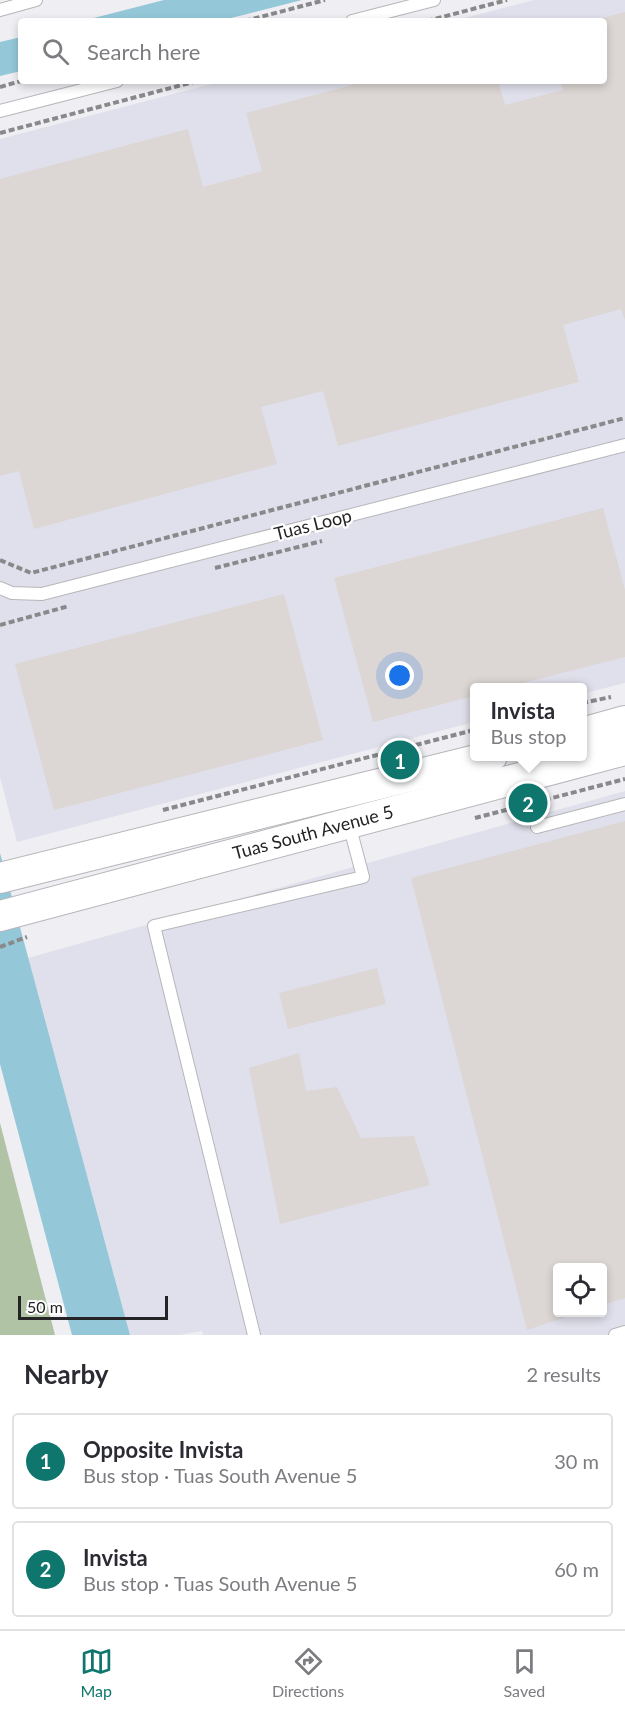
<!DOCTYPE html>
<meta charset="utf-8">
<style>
body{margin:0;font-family:Lato,sans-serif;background:#f2f2f3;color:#2b2b33}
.controls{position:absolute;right:18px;bottom:18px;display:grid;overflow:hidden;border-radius:6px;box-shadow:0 3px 9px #0003}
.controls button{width:54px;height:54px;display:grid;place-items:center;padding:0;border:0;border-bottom:2px solid #e1e1e2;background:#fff;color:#2b2b33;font:30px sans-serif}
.scale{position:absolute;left:18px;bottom:15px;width:150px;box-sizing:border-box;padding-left:6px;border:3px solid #242426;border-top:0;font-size:16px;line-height:21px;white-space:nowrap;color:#242426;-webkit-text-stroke:4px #fff;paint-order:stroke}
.you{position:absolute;left:400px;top:676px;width:21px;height:21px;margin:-15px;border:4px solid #fff;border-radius:50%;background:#1a73e8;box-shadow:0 0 0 9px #1a73e833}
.badge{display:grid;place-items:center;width:39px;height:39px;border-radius:50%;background:#0f766e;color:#fff;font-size:20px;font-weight:700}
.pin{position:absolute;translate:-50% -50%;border:3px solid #fff;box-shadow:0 2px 6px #0006}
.popup{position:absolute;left:470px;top:683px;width:117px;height:78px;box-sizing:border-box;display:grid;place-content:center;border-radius:6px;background:#fff;filter:drop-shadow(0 2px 4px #0005);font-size:20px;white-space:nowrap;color:#7c7c81}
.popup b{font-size:22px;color:#2b2b33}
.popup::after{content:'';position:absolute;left:50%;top:100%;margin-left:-12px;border:12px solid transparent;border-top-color:#fff}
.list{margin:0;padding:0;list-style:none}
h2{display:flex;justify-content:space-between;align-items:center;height:78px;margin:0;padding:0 24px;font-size:26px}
h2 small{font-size:20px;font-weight:400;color:#7c7c81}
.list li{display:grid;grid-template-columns:39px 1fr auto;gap:18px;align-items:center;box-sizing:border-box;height:96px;margin:0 12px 12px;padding:0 12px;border:2px solid #e1e1e2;border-radius:6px}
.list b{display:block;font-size:22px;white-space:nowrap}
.list p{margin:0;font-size:20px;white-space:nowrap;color:#7c7c81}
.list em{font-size:20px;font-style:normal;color:#7c7c81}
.icon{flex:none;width:33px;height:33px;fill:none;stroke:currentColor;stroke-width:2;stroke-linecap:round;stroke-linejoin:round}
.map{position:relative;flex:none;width:625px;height:1335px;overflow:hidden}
.search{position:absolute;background:#fff;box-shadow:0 3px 9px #0003;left:18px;right:18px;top:18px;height:66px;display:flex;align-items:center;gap:15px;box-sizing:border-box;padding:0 21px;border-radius:6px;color:#7c7c81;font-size:22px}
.sheet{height:294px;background:#fff}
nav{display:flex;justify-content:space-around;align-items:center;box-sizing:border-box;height:84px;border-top:2px solid #e1e1e2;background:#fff;font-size:16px;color:#7c7c81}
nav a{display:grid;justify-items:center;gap:3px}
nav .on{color:#0f766e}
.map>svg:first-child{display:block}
.built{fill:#e0e0ec;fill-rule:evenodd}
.green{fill:#b0c3a5}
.water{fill:#94c8d8}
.building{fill:#dcd6d4}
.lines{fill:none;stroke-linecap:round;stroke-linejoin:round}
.service-casing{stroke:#b6b6ba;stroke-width:14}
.tertiary-casing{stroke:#b6b6ba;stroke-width:32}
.path{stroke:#89898c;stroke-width:4;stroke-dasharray:6 3;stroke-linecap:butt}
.service{stroke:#fff;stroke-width:12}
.tertiary{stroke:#fff;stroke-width:30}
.labels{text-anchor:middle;stroke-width:4.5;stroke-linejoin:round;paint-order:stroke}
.street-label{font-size:18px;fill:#242426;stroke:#fff}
</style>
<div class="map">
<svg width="625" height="1335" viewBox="0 0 625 1335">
<rect width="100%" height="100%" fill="#eeeef3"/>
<path class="built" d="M534 0H625V683L582 694V688H474V722L17 842 0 777V139L223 81H604V21H453Z
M625 791V1335H203L202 1331 179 1335H130L28 958ZM558 1268H602V1312H558Z"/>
<path class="green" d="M0 1123 55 1335H0Z"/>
<path class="water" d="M164 0H302L219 21H82Z
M21 37V71L0 76V42Z
M0 853 130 1335H72L0 1064Z"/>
<path class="building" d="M625 12V320L621 309 563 325 579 382 338 446 323 391 261 407 277 464 34 529 19 471 0 476V179L188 129 203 187 262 171 246 113 367 81H498L505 105 563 90 560 81H604V21L595 20Z
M603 508 625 590V657L507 687H474V696L373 722 334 578Z
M284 594 323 740 54 810 15 664Z
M625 821V1298L603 1305V1268H558V1312L578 1313 527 1330 411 878Z
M377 968 386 1004 288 1029 279 993Z
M299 1053 306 1091 337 1087 361 1138 414 1136 430 1185 280 1224 249 1068Z"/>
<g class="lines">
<defs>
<path id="service" d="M0 10 36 0
M352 21 434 0
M0 111 117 81
M0 588 12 593 42 594 625 445
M537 827 625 804
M254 1335 154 926 363 877 349 824
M615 1335 625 1332"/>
<g id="tertiary">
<path d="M582 733 625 721"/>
<path d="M0 878 492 756"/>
<path id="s1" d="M0 916 625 750"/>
</g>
</defs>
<use href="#service" class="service-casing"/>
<use href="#tertiary" class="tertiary-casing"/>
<path class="path" d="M245 21 325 0
M427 21 507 0
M0 87 21 81
M0 133 197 81
M0 560 31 573 625 418
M215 568 322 541
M0 625 69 606
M582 703 611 697
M163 810 474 730
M475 818 625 779
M0 947 27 937"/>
<use href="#service" class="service"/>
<use href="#tertiary" class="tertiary"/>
</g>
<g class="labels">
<g class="street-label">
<text transform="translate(313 525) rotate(-14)" y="6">Tuas Loop</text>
<text dy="6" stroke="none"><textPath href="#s1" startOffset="324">Tuas South Avenue 5</textPath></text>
</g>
</g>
</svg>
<div class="controls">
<button><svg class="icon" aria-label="locate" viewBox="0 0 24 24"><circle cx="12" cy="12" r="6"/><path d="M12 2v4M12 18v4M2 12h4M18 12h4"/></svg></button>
</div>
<div class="scale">50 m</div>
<div class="you"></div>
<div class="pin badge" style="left:400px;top:760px">1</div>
<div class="pin badge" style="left:528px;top:803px">2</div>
<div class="popup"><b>Invista</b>Bus stop</div>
<div class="search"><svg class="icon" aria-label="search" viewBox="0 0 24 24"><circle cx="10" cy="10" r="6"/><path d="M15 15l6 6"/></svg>Search here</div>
</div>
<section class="sheet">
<h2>Nearby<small>2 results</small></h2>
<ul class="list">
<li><span class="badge">1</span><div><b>Opposite Invista</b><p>Bus stop · Tuas South Avenue 5</p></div><em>30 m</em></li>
<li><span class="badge">2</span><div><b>Invista</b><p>Bus stop · Tuas South Avenue 5</p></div><em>60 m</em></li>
</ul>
</section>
<nav>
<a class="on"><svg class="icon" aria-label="map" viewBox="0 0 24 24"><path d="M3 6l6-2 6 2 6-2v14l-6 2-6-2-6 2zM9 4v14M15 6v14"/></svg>Map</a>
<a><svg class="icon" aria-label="directions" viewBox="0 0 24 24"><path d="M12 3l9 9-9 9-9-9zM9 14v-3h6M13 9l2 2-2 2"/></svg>Directions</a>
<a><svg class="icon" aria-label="saved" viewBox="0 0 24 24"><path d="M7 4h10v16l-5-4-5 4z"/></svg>Saved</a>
</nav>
